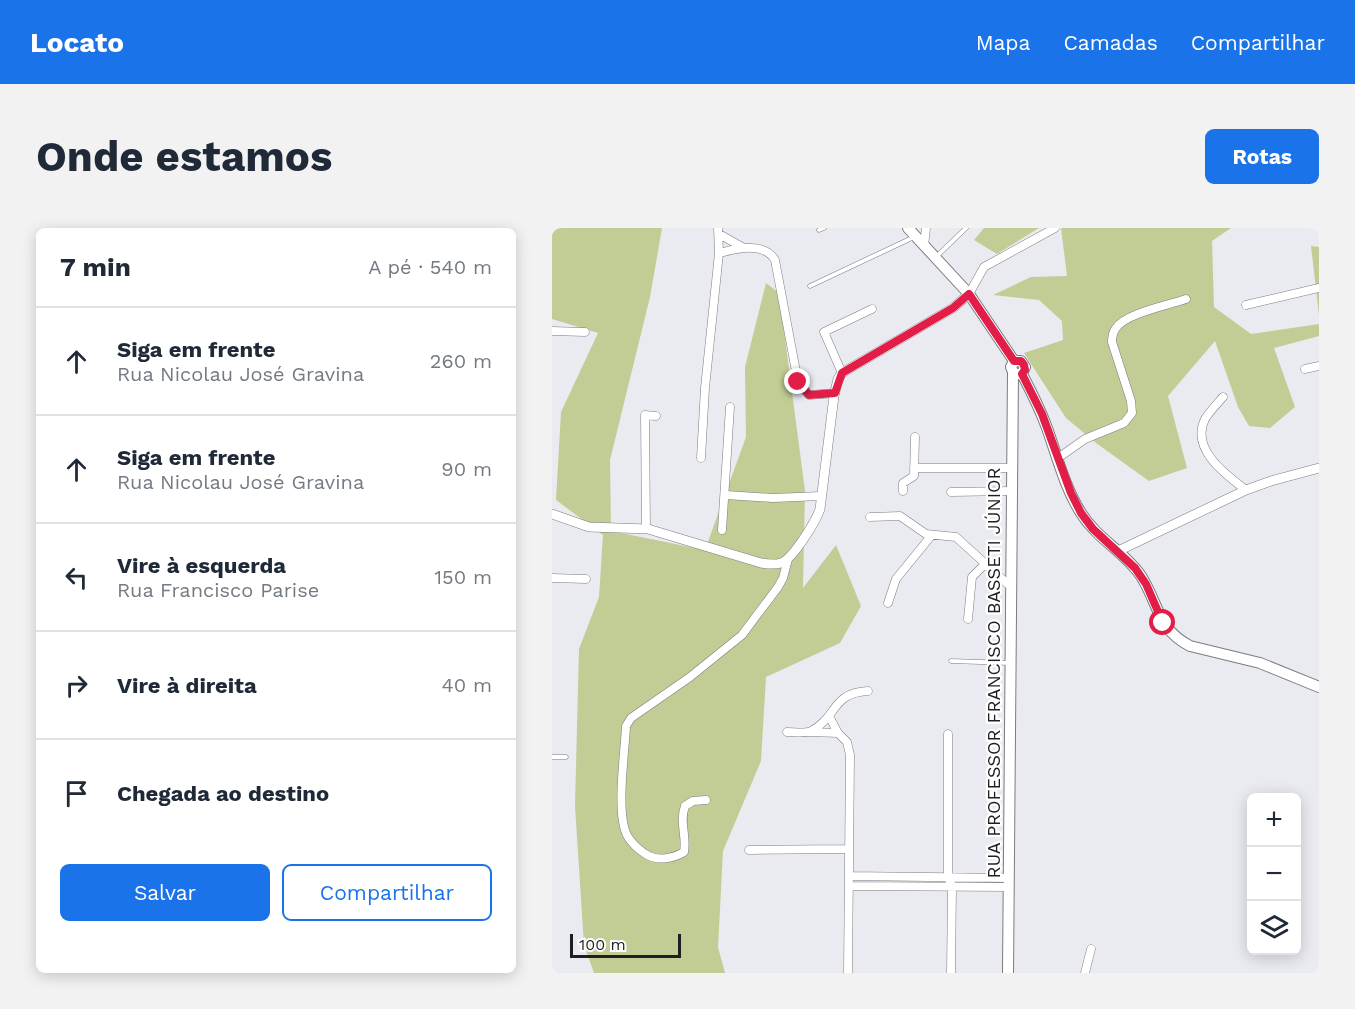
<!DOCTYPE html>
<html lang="pt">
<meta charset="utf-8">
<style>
body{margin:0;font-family:"Work Sans",sans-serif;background:#f2f2f3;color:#1f2937}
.controls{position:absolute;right:18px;bottom:18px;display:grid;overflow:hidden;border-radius:9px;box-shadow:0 3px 15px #0003}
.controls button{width:54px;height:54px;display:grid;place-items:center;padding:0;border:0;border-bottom:2px solid #e0e1e3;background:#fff;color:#1f2937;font:30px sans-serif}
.scale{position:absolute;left:18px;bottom:15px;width:111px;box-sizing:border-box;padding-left:6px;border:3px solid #1f1f22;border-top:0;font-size:16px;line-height:21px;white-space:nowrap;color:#1f1f22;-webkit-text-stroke:4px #fff;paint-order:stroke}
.stop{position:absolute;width:18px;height:18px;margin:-14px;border:4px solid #e11d48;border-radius:50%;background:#fff}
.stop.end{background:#e11d48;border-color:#fff;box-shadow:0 2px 6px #0008}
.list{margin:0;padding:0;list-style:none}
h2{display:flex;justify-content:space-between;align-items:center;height:78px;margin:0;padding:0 24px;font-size:26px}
h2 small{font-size:20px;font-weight:400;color:#747a83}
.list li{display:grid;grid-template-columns:39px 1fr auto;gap:18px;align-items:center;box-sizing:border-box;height:108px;padding:0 24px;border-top:2px solid #e0e1e3}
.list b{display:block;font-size:22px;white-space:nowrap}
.list p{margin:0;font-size:20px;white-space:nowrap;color:#747a83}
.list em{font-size:20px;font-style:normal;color:#747a83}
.actions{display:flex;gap:12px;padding:18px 24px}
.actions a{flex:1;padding:14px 0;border:2px solid #1a73e8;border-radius:9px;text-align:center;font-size:21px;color:#1a73e8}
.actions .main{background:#1a73e8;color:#fff}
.icon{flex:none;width:33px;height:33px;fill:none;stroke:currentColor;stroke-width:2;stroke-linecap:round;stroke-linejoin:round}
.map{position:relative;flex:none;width:767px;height:745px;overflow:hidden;border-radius:9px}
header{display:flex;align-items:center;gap:36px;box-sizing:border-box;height:84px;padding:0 30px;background:#1a73e8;color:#fff}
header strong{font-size:28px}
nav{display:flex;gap:33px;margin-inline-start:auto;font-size:21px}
.intro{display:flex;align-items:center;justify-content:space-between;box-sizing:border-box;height:144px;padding:0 36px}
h1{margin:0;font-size:42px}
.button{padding:15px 27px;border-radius:9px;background:#1a73e8;color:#fff;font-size:21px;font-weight:700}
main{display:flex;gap:36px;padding:0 36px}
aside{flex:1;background:#fff;border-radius:9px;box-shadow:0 3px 15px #0003}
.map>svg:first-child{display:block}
.green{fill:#c1cd94}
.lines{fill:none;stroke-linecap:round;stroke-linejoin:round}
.service-casing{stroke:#7b7c82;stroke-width:5}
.minor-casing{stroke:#7b7c82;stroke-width:9}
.tertiary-casing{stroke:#7b7c82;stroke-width:10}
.secondary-casing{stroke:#7b7c82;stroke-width:12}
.service{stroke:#fff;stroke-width:4}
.minor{stroke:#fff;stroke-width:8}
.tertiary{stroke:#fff;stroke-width:9}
.secondary{stroke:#fff;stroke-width:10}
.route{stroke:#e11d48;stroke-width:8}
.labels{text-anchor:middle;stroke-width:4.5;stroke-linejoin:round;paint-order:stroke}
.street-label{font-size:18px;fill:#1f1f22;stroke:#fff}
</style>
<header>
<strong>Locato</strong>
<nav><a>Mapa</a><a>Camadas</a><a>Compartilhar</a></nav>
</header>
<div class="intro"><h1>Onde estamos</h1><a class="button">Rotas</a></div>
<main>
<aside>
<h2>7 min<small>A pé · 540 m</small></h2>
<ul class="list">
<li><svg class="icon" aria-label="ahead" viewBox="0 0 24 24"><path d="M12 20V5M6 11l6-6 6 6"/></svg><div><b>Siga em frente</b><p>Rua Nicolau José Gravina</p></div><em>260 m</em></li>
<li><svg class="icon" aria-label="ahead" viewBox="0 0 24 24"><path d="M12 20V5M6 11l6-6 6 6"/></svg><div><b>Siga em frente</b><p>Rua Nicolau José Gravina</p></div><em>90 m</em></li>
<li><svg class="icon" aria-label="left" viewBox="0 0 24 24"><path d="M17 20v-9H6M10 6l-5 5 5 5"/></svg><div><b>Vire à esquerda</b><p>Rua Francisco Parise</p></div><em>150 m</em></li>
<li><svg class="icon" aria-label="right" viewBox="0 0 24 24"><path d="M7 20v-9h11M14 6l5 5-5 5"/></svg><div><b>Vire à direita</b></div><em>40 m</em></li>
<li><svg class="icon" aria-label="arrive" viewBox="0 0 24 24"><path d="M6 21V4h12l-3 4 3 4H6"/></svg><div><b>Chegada ao destino</b></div></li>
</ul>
<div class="actions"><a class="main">Salvar</a><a>Compartilhar</a></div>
</aside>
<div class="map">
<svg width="767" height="745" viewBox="0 0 767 745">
<rect width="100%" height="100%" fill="#eaeaf1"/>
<path class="green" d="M0 0H110L98 69 58 232 59 303 153 322 194 209 193 139 214 55 227 65 253 263 251 360 284 317 309 378 288 415 214 449 209 533 171 623 166 719 173 745H42L32 717 23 578 27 421 47 369 51 307 4 272 9 184 46 105 0 91Z
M432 0H487L445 26 422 12Z
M509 0H679L660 13 662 79 699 106 767 96V108L722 120 743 179 718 200 697 198 686 179 663 113 616 168 635 240 597 253 544 215 514 190 472 125 511 112 510 93 487 72 441 67 479 49 515 48Z
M759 18 767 19V87Z"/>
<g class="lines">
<defs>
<path id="service" d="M267 2 272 0
M384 29 414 0
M258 58 362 9
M399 433 458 435
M0 529H14"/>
<path id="minor" d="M167 6 192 20
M372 18 374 0
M167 25C184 21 212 13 223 32L246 154 257 167 283 165
M417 66 432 39 503 0
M694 77 767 60
M0 103 33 104
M753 141 767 138
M290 145 272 104 320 81
M671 169C665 176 658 183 653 191 638 221 674 247 694 262
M149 230 153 160 167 25 166 0
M506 230 533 211 572 195 580 185 579 173 560 114C560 109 561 104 564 100 574 85 617 77 634 71
M362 240H460
M351 263V255L362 248 363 209
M399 264 460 263
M174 267 221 270 269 268
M318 289 348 288 374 306 404 309 459 359
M94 301 93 187 104 188
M170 302 178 179
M0 350 34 351
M336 375 344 351 379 308
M416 391 420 349 434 335
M277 488 286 505 295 514 298 527 296 745
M235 504C242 504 253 506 259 503 286 489 279 465 316 463
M258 504 286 505
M396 506V649L400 659 399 745
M154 572 141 573 133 578C127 594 135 608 132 624 120 631 104 634 92 625 86 621 80 615 76 609 63 588 73 524 74 498L79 490 138 449 190 407 226 359 231 350 236 331
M197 622 297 621
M297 648 457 650
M297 658 457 659
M533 745 539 721"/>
<path id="tertiary" d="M0 286 37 299 96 301 209 335C215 336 223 337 229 335 241 331 264 293 268 281L282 168 286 151 290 145 401 80 417 66
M566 323 694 262 719 253 767 240"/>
<path id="secondary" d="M356 0 417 66 462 133
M462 133H469L473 139 470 146H464
M470 146C479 163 488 181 495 200 505 228 513 260 529 285 545 311 573 324 589 348 607 376 605 401 638 418L708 435 767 459
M456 745 461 144 459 139 462 133"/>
</defs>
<use href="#service" class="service-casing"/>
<use href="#minor" class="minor-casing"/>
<use href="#tertiary" class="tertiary-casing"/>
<use href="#secondary" class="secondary-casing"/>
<use href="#service" class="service"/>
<use href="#minor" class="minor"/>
<use href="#tertiary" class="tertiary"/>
<use href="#secondary" class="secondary"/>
</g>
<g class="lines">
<path class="route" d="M246 154 257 167 283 165 290 145 401 80 417 66 462 133H469L472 137 473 142 470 146 490 186 519 265 529 285 541 301 583 340 594 356 611 395"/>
</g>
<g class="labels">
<g class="street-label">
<text transform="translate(442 445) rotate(-90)" y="6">RUA PROFESSOR FRANCISCO BASSETI JÚNIOR</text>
</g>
</g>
</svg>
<div class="controls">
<button>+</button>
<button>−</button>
<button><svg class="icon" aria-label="layers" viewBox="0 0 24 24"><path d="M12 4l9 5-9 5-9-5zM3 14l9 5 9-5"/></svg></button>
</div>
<div class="scale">100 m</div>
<div class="stop" style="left:611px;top:395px"></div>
<div class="stop end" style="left:246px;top:154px"></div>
</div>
</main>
